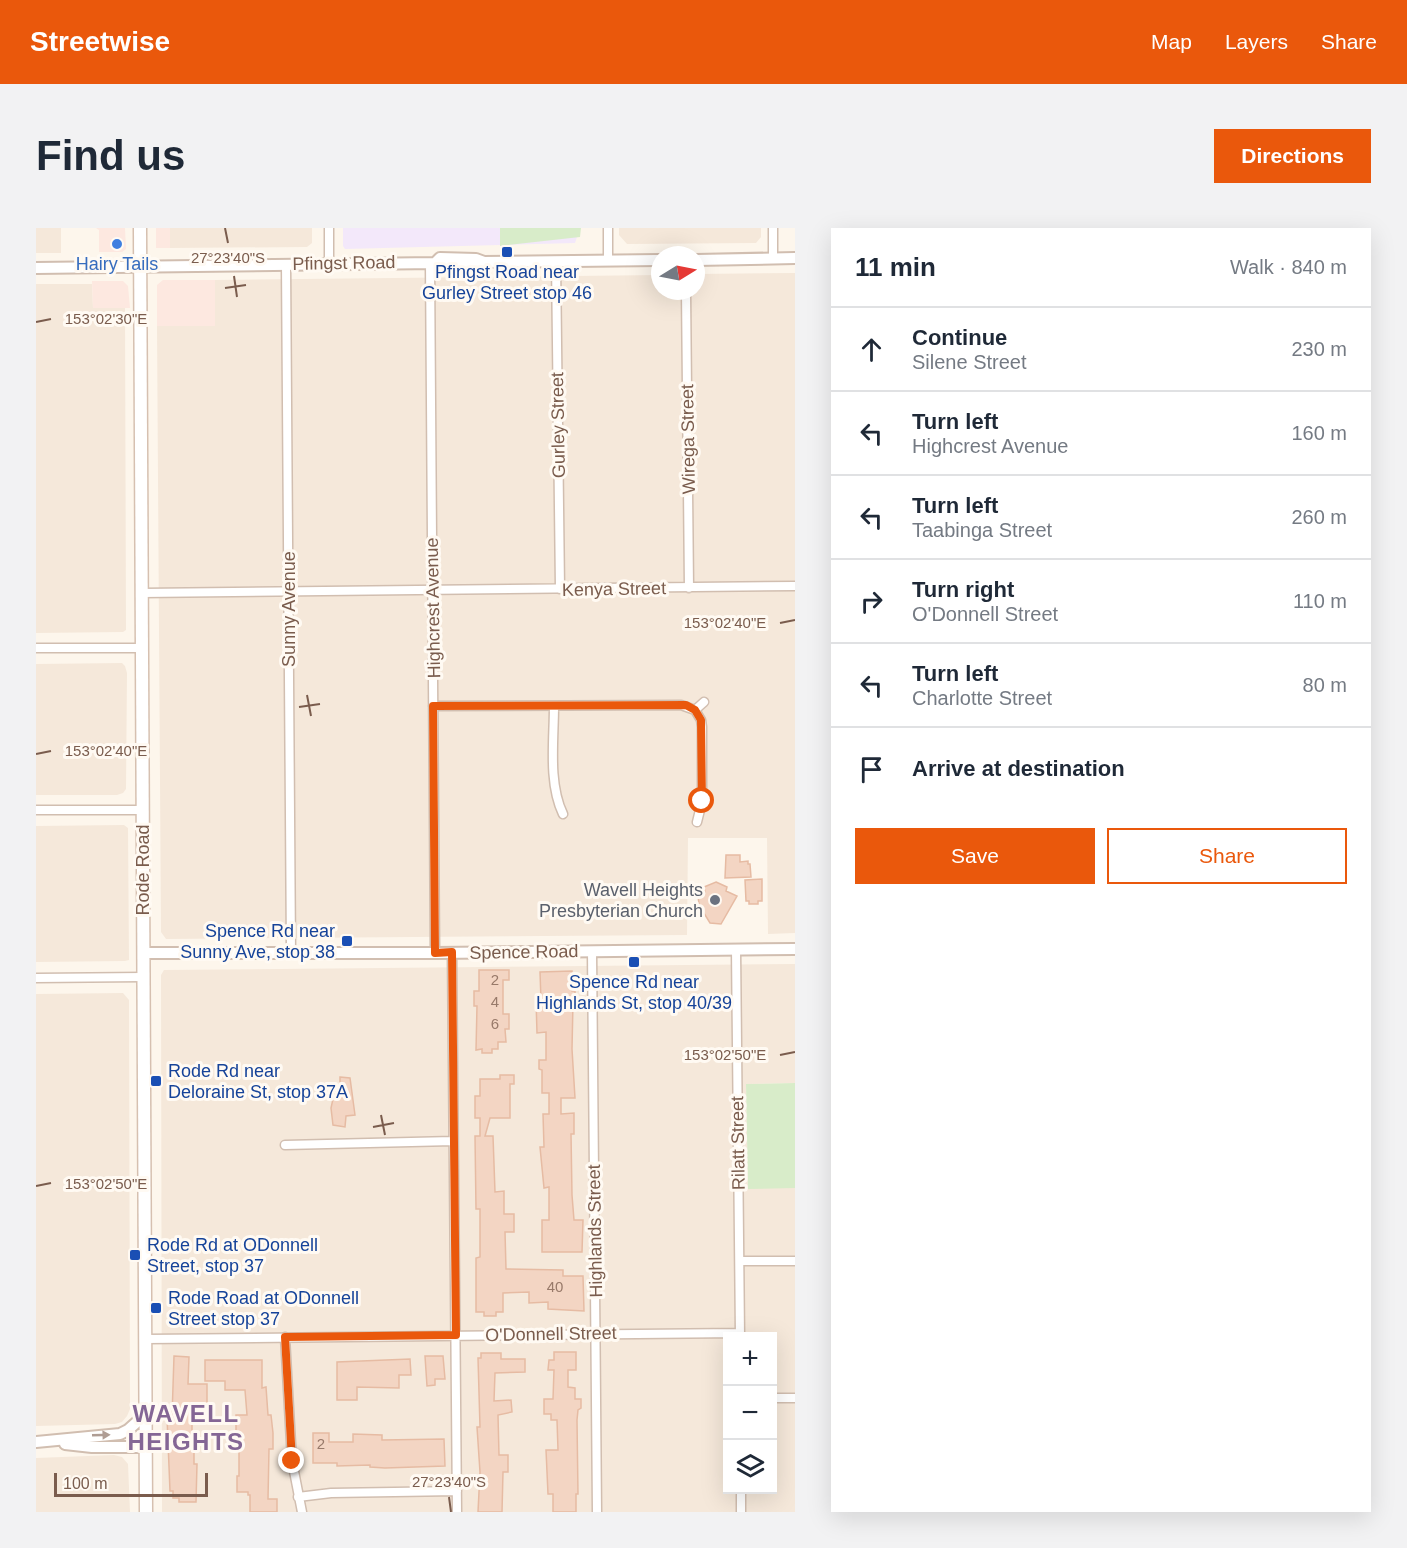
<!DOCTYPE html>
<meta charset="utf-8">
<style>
body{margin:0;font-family:Helvetica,sans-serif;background:#f2f2f3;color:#1f2937}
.controls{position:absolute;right:18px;bottom:18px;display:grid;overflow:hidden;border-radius:0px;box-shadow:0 6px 24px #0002}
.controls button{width:54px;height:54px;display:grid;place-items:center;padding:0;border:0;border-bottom:2px solid #e0e1e3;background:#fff;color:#1f2937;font:30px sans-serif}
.compass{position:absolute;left:615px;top:18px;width:54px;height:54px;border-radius:50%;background:#fff;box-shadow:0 6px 24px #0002;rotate:80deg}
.scale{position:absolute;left:18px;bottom:15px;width:154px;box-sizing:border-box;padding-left:6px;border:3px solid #7a5c4d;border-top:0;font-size:16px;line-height:21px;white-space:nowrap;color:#7a5c4d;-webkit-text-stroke:4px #fffaf3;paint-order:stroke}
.stop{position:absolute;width:18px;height:18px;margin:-14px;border:4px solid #ea580c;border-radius:50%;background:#fff}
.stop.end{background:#ea580c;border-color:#fff;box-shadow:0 2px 6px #0008}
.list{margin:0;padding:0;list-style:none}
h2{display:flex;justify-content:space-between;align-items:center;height:78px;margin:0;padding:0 24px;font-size:26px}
h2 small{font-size:20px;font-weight:400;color:#747a83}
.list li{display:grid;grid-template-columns:39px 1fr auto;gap:18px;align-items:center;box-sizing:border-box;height:84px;padding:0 24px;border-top:2px solid #e0e1e3}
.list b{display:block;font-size:22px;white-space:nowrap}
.list p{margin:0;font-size:20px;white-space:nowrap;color:#747a83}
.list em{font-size:20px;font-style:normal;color:#747a83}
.actions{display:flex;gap:12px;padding:18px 24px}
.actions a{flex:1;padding:14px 0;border:2px solid #ea580c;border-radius:0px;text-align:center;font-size:21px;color:#ea580c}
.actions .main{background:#ea580c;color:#fff}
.icon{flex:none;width:33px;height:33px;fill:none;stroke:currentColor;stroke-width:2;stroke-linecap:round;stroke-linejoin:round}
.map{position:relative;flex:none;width:759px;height:1284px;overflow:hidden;border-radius:0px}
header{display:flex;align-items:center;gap:36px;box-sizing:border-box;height:84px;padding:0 30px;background:#ea580c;color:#fff}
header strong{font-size:28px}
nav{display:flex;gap:33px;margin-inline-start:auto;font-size:21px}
.intro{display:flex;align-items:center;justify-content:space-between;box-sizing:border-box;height:144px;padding:0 36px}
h1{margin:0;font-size:42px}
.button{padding:15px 27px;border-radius:0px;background:#ea580c;color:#fff;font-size:21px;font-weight:700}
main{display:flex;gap:36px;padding:0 36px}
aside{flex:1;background:#fff;border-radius:0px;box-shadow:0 6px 24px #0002}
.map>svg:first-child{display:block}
.residential{fill:#f5e8da;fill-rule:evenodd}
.commercial{fill:#fde8e0}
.education{fill:#f3e8fa}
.green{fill:#d8ecc9}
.building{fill:#f3d5c3;stroke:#e6bba3;stroke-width:1.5}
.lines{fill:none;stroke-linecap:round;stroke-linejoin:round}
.minor-casing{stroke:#d1beb0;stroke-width:11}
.tertiary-casing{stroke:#d1beb0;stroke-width:14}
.secondary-casing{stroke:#d6c0b0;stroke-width:15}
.minor{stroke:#fff;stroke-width:8}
.tertiary{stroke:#fff;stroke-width:10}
.secondary{stroke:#fff;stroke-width:12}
.oneway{fill:#af9d94}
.route{stroke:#ea580c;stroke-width:8}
.ticks{fill:none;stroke:#7a5c4d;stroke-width:2}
.shop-dot{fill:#3f7fe0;stroke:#fffaf3;stroke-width:2}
.transit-dot{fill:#1a4fb4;stroke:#fffaf3;stroke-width:2}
.worship-dot{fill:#6b7280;stroke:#fffaf3;stroke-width:2}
.labels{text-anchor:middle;stroke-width:6;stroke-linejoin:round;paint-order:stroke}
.number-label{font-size:15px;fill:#987a6a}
.street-label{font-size:18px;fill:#7a5c4d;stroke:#fffaf3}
.shop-label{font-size:18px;fill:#366cbe;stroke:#fffaf3}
.transit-label{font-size:18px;fill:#164399;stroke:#fffaf3;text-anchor:start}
.worship-label{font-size:18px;fill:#5b616d;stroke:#fffaf3;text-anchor:end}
.district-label{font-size:24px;font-weight:bold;letter-spacing:1.5px;fill:#846695;stroke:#fffaf3}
.ticks-label{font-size:15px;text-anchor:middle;fill:#7a5c4d;stroke:#fffaf3;stroke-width:6;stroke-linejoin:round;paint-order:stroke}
</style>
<header>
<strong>Streetwise</strong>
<nav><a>Map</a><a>Layers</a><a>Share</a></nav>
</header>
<div class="intro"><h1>Find us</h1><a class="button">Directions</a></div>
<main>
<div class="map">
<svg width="759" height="1284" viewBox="0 0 759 1284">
<rect width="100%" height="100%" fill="#fdf6ec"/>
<path class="residential" d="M0 0H25V25H0Z
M134 0H276V15L271 19 134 20Z
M583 0H725V9L720 15 591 16 583 7Z
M759 45V705L732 706 731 610H652L651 707 130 711 125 704 121 98H178L179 52 624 47V63H660V46Z
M0 56H56L57 80H89L90 402 87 404 0 405Z
M86 435 89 438 91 445 90 561 87 565 81 567H0V436Z
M88 597 92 600 93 732 89 733 0 734V598Z
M759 736V855L710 856 712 960H759V1284H126L125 747 128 742ZM692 1108H736V1262H692Z
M87 765 93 772 94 1181 91 1188 86 1194 79 1196 0 1198V766Z
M78 1227 86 1229 92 1236 94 1284H0V1230Z"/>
<path class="commercial" d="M60 0H89L90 21 86 24H63V2Z
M120 0H134V20H120Z
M127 52H179V98H121V57Z
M56 53H87L92 58 94 80H57Z"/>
<path class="education" d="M307 0H544L539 15 309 21 307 18Z"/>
<path class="green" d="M464 0H545L544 9 464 18Z
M759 855V960L712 961 710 856Z"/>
<path class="building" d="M690 627H704V634L712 633V636H714L715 649 689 650Z
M726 651V673H722V676H713V673H710L709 652Z
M680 654 691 659 690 663 701 668 685 696 674 695 663 677 662 667 669 664 668 659Z
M443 742H473V752H467V786H473V801H469L470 814H462V821H456V825H446V821L440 822 441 778H438V763H443Z
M536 743V763H539V774H537L536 821 539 870H525V886L538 885V906H535L536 967 538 992H547L546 1024H506V992H513V959L508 960 504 919H508L507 886H513V865H506V842L503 841V832H510V804L501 805 500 772H505L504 744Z
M464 847H478V856H474V890H454L449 908H457L459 964 468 963V986H478V1004H469L470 1041 527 1042V1048H547L548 1083 512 1081V1074L493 1075V1064L467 1065V1084H460V1088H448V1084H440V1030L444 1029V981H440L439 908H444V890H439V868H444V851H464Z
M304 849 314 850 319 887 310 888 309 899 297 897 295 880 299 862 304 858Z
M518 1124H540V1142H532V1159L539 1160V1171H545V1180L542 1182 541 1192 542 1266H540V1284H517V1266H512L510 1222H522L521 1192H515V1186H508V1171H517L518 1142H512L513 1132H518Z
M445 1125H465V1131H489V1144L459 1145 458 1173 475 1172 476 1184 462 1187 463 1227H472V1244H467L466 1284H442L444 1244 441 1199H444L442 1130H445Z
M138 1128 153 1129 152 1156H171V1188L156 1187V1220H158V1236H161L160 1274H143V1270H137V1263H134L131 1189H136Z
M389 1128H407L409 1151H399V1157L391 1158Z
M374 1131 375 1147H363V1160L321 1159V1172H301V1134Z
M169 1132H226V1160L230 1159 232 1187H235L237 1205V1221H233L232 1271H241V1284H214V1267H212V1264H201V1248H203V1222H200V1187H211L209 1162H189V1153H169Z
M277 1205H293V1214H317V1206L346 1207V1212L408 1211 409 1238 349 1240 334 1239V1237L301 1238V1235H277Z"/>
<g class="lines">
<defs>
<path id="minor" d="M293 0V35
M572 0V32
M737 0V30
M520 33 524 361
M394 35 399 725
M250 36 255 725
M650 63 653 360
M106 365 759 358
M0 420H106
M397 478 645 477 659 482 665 492 666 499V574L661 594
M518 478C518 512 512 555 527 586
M659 482 668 474
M0 582H107
M700 721 704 1108
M556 723 561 1284
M416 724 421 1284
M0 750 108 749
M249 917 417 913
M704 1033H759
M249 1109 256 1233 266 1284
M110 1111 704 1105
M736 1170H759
M705 1262V1284
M262 1269 295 1265 421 1263"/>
<path id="tertiary" d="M660 32 759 30
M399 35 405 40 440 38 445 36
M0 40 399 35 404 30 440 31 448 34 624 32
M108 725H399L759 721
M0 1214 84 1206 92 1202 110 1186
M29 1216 56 1219H110"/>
<path id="secondary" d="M104 0 110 1284"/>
</defs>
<use href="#minor" class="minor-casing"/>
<use href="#tertiary" class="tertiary-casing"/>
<use href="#secondary" class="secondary-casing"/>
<use href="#minor" class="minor"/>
<use href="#tertiary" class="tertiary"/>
<use href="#secondary" class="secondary"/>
</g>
<defs><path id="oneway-solid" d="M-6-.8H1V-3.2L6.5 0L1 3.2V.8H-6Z" transform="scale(1.5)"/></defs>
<use class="oneway" href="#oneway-solid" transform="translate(65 1207) rotate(-2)"/>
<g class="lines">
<path class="route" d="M256 1233 249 1109 420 1107 416 724 399 725 397 478 650 477 659 482 665 492 666 573"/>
</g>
<path class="ticks" d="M189 0 192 15M198 48 201 69M189 60 210 57M0 94 15 91M744 395 759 392M271 467 275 488M263 479 284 476M0 526 15 523M744 827 759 824M345 887 349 907M337 899 358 895M0 958 15 955M413 1269 415 1284"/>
<circle class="shop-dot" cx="81" cy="16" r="6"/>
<g class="transit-dot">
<rect x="465" y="18" width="12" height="12" rx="3"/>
<rect x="305" y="707" width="12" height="12" rx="3"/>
<rect x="592" y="728" width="12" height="12" rx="3"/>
<rect x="114" y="847" width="12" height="12" rx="3"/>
<rect x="93" y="1021" width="12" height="12" rx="3"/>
<rect x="114" y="1074" width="12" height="12" rx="3"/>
</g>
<circle class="worship-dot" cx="679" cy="672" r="6"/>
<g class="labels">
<g class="number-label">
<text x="459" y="757">2</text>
<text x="459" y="779">4</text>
<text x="459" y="801">6</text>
<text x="519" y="1064">40</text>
<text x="285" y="1221">2</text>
</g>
<g class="street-label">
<text transform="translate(308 35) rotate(-1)" y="6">Pfingst Road</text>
<text transform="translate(522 197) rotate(-91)" y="6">Gurley Street</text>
<text transform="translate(652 211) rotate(-91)" y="6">Wirega Street</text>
<text transform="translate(578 361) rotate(-1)" y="6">Kenya Street</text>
<text transform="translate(397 380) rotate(-91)" y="6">Highcrest Avenue</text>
<text transform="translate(253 381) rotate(-90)" y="6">Sunny Avenue</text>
<text transform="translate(107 642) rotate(-90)" y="6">Rode Road</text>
<text transform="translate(488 724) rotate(-1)" y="6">Spence Road</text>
<text transform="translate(702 915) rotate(-91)" y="6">Rilatt Street</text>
<text transform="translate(559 1003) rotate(-91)" y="6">Highlands Street</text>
<text transform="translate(515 1106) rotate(-1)" y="6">O'Donnell Street</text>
</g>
<g class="shop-label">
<text x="81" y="42">Hairy Tails</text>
</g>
<g class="transit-label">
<text x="471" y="50" text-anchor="middle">Pfingst Road near<tspan x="471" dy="21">Gurley Street stop 46</tspan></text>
<text x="299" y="709" text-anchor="end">Spence Rd near<tspan x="299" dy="21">Sunny Ave, stop 38</tspan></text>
<text x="598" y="760" text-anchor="middle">Spence Rd near<tspan x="598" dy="21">Highlands St, stop 40/39</tspan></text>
<text x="132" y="849">Rode Rd near<tspan x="132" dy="21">Deloraine St, stop 37A</tspan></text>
<text x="111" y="1023">Rode Rd at ODonnell<tspan x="111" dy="21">Street, stop 37</tspan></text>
<text x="132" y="1076">Rode Road at ODonnell<tspan x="132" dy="21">Street stop 37</tspan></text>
</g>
<g class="worship-label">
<text x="667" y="668">Wavell Heights<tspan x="667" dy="21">Presbyterian Church</tspan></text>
</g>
<g class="district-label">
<text x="150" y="1194">WAVELL<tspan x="150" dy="28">HEIGHTS</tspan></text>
</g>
</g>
<g class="ticks-label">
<text x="192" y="35">27°23'40"S</text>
<text x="70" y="96">153°02'30"E</text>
<text x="689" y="400">153°02'40"E</text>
<text x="70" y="528">153°02'40"E</text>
<text x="689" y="832">153°02'50"E</text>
<text x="70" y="961">153°02'50"E</text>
<text x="413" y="1259">27°23'40"S</text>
</g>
</svg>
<div class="controls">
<button>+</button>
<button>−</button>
<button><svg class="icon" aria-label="layers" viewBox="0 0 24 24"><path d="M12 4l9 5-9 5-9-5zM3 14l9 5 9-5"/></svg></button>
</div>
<svg class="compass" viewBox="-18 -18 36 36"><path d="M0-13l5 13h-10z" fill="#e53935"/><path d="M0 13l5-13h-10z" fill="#747a83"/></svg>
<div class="scale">100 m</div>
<div class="stop" style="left:666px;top:573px"></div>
<div class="stop end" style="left:256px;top:1233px"></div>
</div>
<aside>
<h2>11 min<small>Walk · 840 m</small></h2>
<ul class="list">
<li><svg class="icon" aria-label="ahead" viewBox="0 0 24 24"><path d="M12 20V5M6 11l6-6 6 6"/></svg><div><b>Continue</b><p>Silene Street</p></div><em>230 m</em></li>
<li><svg class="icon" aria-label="left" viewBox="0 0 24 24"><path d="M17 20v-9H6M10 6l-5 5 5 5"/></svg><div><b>Turn left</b><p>Highcrest Avenue</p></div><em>160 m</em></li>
<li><svg class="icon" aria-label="left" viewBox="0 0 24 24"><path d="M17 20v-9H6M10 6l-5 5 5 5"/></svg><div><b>Turn left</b><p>Taabinga Street</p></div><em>260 m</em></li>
<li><svg class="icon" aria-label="right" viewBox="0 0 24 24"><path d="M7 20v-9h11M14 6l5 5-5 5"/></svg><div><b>Turn right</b><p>O'Donnell Street</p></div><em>110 m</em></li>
<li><svg class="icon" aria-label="left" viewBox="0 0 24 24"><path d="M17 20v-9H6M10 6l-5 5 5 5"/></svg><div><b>Turn left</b><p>Charlotte Street</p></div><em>80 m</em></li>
<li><svg class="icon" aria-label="arrive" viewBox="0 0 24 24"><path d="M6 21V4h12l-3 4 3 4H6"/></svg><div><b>Arrive at destination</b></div></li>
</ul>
<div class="actions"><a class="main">Save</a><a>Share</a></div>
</aside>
</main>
